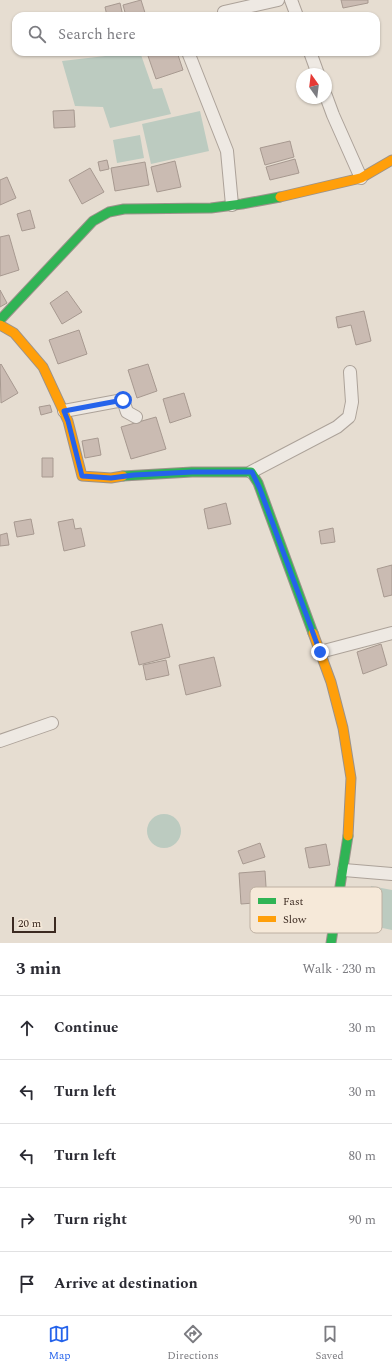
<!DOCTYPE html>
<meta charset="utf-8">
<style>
body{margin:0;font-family:Spectral,serif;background:#f7f7f7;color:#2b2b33}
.compass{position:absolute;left:296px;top:68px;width:36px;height:36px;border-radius:50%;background:#fff;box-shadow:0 1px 3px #0004;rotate:346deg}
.scale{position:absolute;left:12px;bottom:10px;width:44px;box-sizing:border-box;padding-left:4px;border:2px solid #3c2a21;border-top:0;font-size:11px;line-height:14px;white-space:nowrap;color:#3c2a21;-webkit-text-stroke:3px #f6e9d9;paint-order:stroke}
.stop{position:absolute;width:12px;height:12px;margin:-9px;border:3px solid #2563eb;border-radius:50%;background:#fff}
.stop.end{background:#2563eb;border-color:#fff;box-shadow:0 1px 4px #0008}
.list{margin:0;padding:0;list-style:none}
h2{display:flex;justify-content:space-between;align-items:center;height:52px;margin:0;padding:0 16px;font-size:17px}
h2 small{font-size:13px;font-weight:400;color:#7c7c81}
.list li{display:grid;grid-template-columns:26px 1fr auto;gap:12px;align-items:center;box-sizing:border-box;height:64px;padding:0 16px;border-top:1px solid #e1e1e2}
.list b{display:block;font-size:15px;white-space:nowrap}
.list em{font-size:13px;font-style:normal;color:#7c7c81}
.icon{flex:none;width:22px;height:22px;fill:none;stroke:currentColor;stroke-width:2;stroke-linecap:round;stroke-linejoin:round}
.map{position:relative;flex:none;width:392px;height:943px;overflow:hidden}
.search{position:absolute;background:#fff;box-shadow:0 1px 3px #0004;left:12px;right:12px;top:12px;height:44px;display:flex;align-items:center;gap:10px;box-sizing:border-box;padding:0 14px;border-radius:12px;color:#7c7c81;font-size:15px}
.sheet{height:372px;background:#fff}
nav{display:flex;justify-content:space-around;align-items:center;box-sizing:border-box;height:56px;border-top:1px solid #e1e1e2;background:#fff;font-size:11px;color:#7c7c81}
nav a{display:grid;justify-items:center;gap:2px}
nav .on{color:#2563eb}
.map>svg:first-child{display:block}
.water{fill:#bccbc0}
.building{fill:#cabbb2;stroke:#a79990}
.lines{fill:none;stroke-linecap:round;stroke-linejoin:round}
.street-casing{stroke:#aca299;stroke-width:14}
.fast-casing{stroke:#9b928a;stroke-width:11}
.slow-casing{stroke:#9b928a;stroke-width:11}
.street{stroke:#eee9e3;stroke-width:12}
.fast{stroke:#30b455;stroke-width:9}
.slow{stroke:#ff9f0a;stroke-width:9}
.route{stroke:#2563eb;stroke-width:5}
.key{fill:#f6e9d9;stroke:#beb0a2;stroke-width:1}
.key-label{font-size:11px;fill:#3c2a21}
</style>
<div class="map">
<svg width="392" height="943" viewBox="0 0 392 943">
<rect width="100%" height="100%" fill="#e6ddd1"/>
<path class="water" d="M140 52 153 89 162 88 171 114 110 128 103 107 75 106 62 61Z
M200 111 209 151 151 164 142 124Z
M140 135 144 158 117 163 113 140Z
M147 831a17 17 0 1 1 34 0a17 17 0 1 1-34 0Z
M371 886 392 890V930L364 924Z"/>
<path class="building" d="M141 0 146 16H126L123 5Z
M341 0H368V3L343 8Z
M120 3 123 16H107L105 7Z
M151 52H177L183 70 156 79 147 53Z
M74 110 75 127 54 128 53 111Z
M290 141 294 157 265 165 260 148Z
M295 159 299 173 270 180 266 167Z
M107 160 109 169 100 171 98 162Z
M175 161 181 187 157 192 151 167Z
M145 162 149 185 115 191 111 168Z
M90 168 104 192 82 204 69 180Z
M7 177 16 198 0 205V180Z
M30 210 35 228 22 231 17 214Z
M9 235 19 270 0 276V237Z
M0 290 7 303 0 307Z
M67 291 82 312 62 324 50 303Z
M364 311 371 341 356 345 351 325 338 328 336 317Z
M79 330 87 354 58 364 49 340Z
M1 364 18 393 1 403 0 365Z
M148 364 157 391 137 398 128 370Z
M184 393 191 416 170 423 163 399Z
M50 405 52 412 41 415 39 407Z
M156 417 166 449 131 459 121 427Z
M98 438 101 455 85 458 82 441Z
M42 458H53V477H42Z
M226 503 231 524 208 529 204 509Z
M31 519 34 534 17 537 14 522Z
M73 519 75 529 81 528 85 546 64 551 58 522Z
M333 528 335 542 321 544 319 531Z
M7 533 9 545 0 546V535Z
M392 565V595L384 597 377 569Z
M162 624 170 657 139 665 131 632Z
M381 644 387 665 363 674 357 652Z
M214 657 221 686 186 695 179 665Z
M166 660 169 675 146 680 143 665Z
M260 843 265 857 243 864 238 851Z
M326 844 330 865 309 868 305 848Z
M265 871 267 902 241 904 239 873Z"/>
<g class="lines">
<defs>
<path id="street" d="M291 0 297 16
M224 12 278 0
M188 52 227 151 232 205
M310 52 318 74
M326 96 333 115 361 178
M64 411 123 400 127 412 136 417
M251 472 337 427 349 417 352 402 350 372
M320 652 392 633
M0 741 52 723
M344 870 392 874"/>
<path id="fast" d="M0 320 93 221 109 212 124 209 211 208 242 204 280 197
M123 476 192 472H251L258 483 313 633
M331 943 348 836"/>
<path id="slow" d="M280 197 361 178 392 160
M0 325 14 333 43 367 68 421 82 476 111 478 123 476
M313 633 331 682 343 728 351 778 348 836"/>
</defs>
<use href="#street" class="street-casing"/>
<use href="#fast" class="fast-casing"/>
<use href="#slow" class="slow-casing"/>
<use href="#street" class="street"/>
<use href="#fast" class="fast"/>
<use href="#slow" class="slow"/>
</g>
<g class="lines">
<path class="route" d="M123 400 64 411 68 421 82 476 111 478 134 475 192 472H252L260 489 320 652"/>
</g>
<rect x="250" y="887" width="132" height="46" rx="6" class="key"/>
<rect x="258" y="898" width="18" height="6" fill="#30b455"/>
<rect x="258" y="916" width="18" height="6" fill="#ff9f0a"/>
<g class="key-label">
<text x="283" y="905">Fast</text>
<text x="283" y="923">Slow</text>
</g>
</svg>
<svg class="compass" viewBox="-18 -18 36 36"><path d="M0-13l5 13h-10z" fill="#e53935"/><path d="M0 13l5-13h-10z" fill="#7c7c81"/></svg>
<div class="scale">20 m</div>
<div class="stop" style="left:123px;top:400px"></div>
<div class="stop end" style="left:320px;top:652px"></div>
<div class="search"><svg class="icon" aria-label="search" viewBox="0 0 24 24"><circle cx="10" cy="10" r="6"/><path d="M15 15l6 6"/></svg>Search here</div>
</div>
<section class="sheet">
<h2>3 min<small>Walk · 230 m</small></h2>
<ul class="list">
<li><svg class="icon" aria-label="ahead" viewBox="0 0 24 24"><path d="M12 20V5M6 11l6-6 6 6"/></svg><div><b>Continue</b></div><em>30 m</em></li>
<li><svg class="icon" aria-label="left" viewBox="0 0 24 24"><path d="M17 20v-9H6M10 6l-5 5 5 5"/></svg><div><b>Turn left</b></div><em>30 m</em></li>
<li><svg class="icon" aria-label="left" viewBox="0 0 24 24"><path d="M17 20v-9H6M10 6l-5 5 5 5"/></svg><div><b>Turn left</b></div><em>80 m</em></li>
<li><svg class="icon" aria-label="right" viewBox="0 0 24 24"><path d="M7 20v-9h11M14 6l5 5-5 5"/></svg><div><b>Turn right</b></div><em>90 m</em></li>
<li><svg class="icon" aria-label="arrive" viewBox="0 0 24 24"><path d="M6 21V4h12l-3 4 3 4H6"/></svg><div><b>Arrive at destination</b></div></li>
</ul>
</section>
<nav>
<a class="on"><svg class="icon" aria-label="map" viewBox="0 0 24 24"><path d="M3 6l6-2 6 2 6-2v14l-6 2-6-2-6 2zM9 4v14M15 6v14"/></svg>Map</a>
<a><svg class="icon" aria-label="directions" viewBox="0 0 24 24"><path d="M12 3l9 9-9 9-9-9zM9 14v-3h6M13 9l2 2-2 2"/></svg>Directions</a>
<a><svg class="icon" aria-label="saved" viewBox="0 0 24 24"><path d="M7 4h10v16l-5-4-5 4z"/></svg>Saved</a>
</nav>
